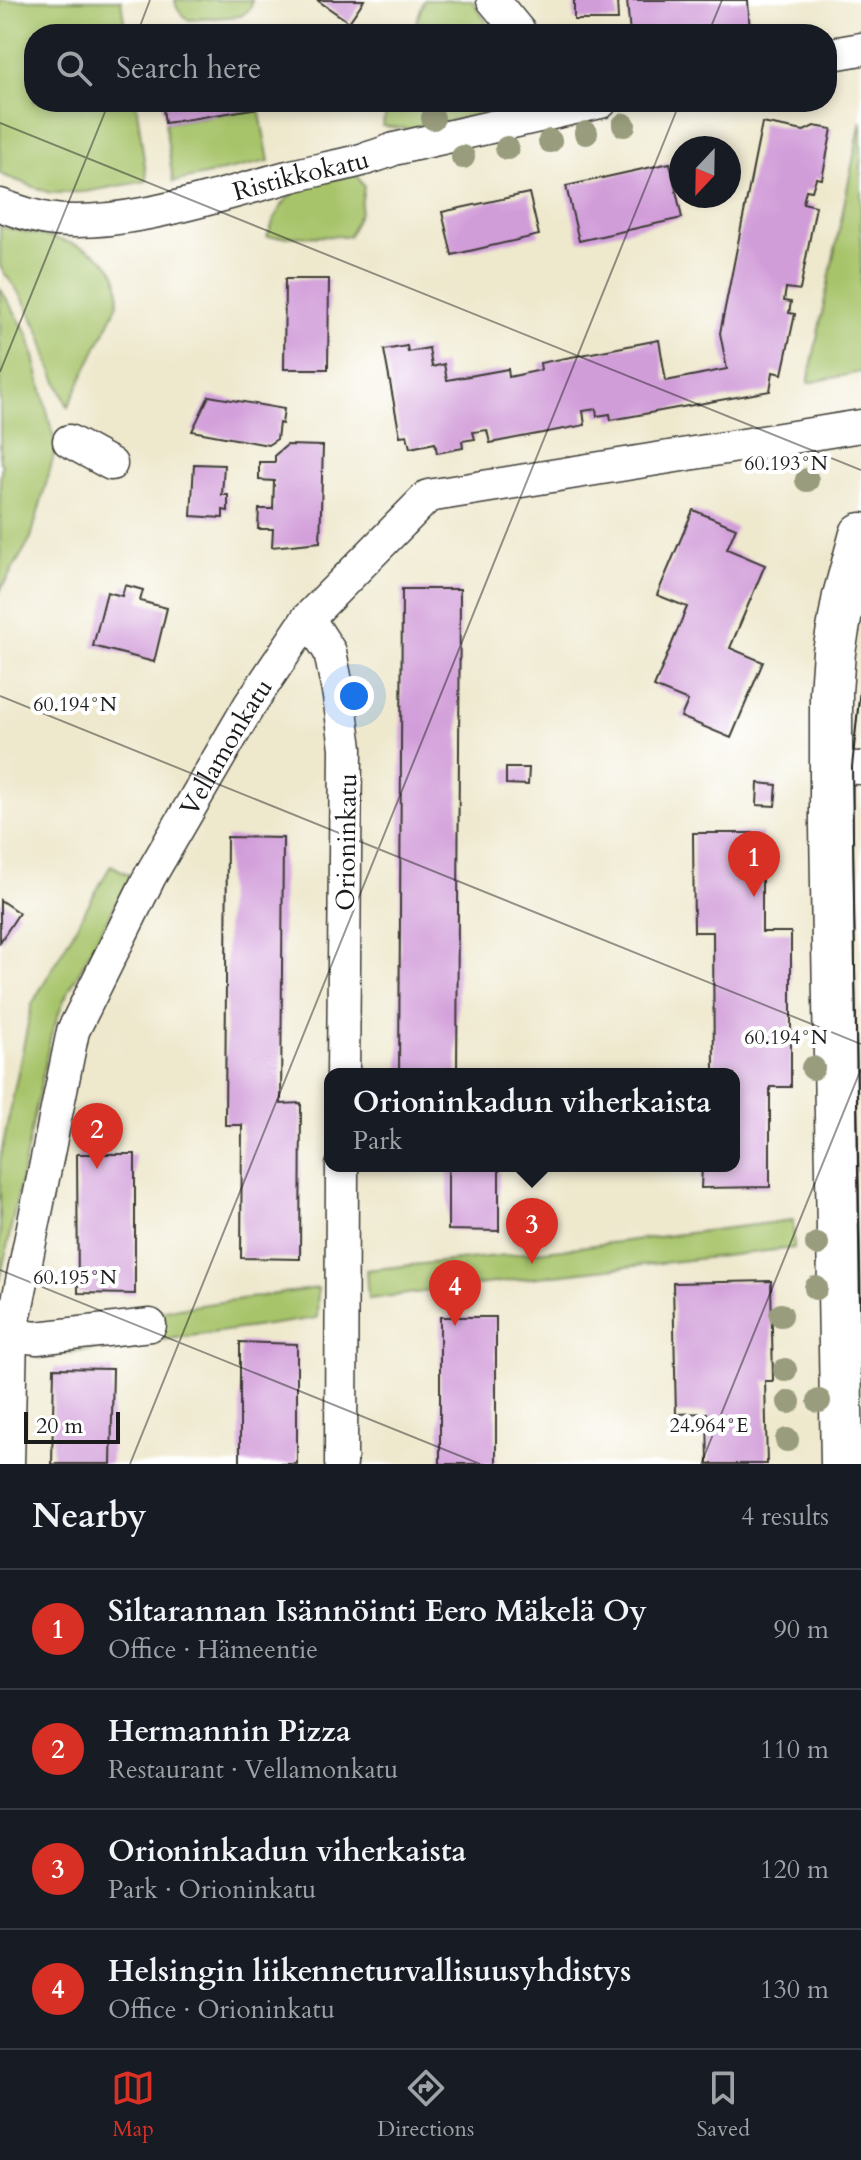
<!DOCTYPE html>
<meta charset="utf-8">
<style>
body{margin:0;font-family:Cardo,serif;background:#20242c;color:#f1f3f6}
.compass{position:absolute;left:669px;top:136px;width:72px;height:72px;border-radius:50%;background:#171b24;box-shadow:0 4px 12px #0003;rotate:202deg}
.scale{position:absolute;left:24px;bottom:20px;width:96px;box-sizing:border-box;padding-left:8px;border:4px solid #1c1c1c;border-top:0;font-size:22px;line-height:28px;white-space:nowrap;color:#1c1c1c;-webkit-text-stroke:6px #fff;paint-order:stroke}
.you{position:absolute;left:354px;top:696px;width:28px;height:28px;margin:-20px;border:6px solid #fff;border-radius:50%;background:#1a73e8;box-shadow:0 0 0 12px #1a73e833}
.badge{display:grid;place-items:center;width:52px;height:52px;border-radius:50%;background:#d93025;color:#fff;font-size:26px;font-weight:700}
.pin{position:absolute;translate:-50% -66px;filter:drop-shadow(0 2px 4px #0008)}
.pin::after{content:'';position:absolute;top:42px;width:28px;height:24px;background:inherit;clip-path:polygon(0 0,100% 0,50% 100%)}
.popup{position:absolute;left:324px;top:1068px;width:416px;height:104px;box-sizing:border-box;display:grid;place-content:center;border-radius:16px;background:#171b24;filter:drop-shadow(0 2px 6px #0005);font-size:26px;white-space:nowrap;color:#9ea1a6}
.popup b{font-size:30px;color:#f1f3f6}
.popup::after{content:'';position:absolute;left:50%;top:100%;margin-left:-16px;border:16px solid transparent;border-top-color:#171b24}
.list{margin:0;padding:0;list-style:none}
h2{display:flex;justify-content:space-between;align-items:center;height:104px;margin:0;padding:0 32px;font-size:34px}
h2 small{font-size:26px;font-weight:400;color:#9ea1a6}
.list li{display:grid;grid-template-columns:52px 1fr auto;gap:24px;align-items:center;box-sizing:border-box;height:120px;padding:0 32px;border-top:2px solid #363941}
.list b{display:block;font-size:30px;white-space:nowrap}
.list p{margin:0;font-size:26px;white-space:nowrap;color:#9ea1a6}
.list em{font-size:26px;font-style:normal;color:#9ea1a6}
.icon{flex:none;width:44px;height:44px;fill:none;stroke:currentColor;stroke-width:2;stroke-linecap:round;stroke-linejoin:round}
.map{position:relative;flex:none;width:861px;height:1464px;overflow:hidden}
.search{position:absolute;background:#171b24;box-shadow:0 4px 12px #0003;left:24px;right:24px;top:24px;height:88px;display:flex;align-items:center;gap:20px;box-sizing:border-box;padding:0 28px;border-radius:32px;color:#9ea1a6;font-size:30px}
.sheet{height:584px;background:#171b24}
nav{display:flex;justify-content:space-around;align-items:center;box-sizing:border-box;height:112px;border-top:2px solid #363941;background:#171b24;font-size:22px;color:#9ea1a6}
nav a{display:grid;justify-items:center;gap:4px}
nav .on{color:#d93025}
.map>svg:first-child{display:block}
.green{fill:#a7c46b;stroke:#627044;stroke-width:2}
.building{fill:#d19dd9}
.lines{fill:none;stroke-linecap:round;stroke-linejoin:round}
.minor-casing{stroke:#3c3b36;stroke-width:35}
.major-casing{stroke:#3c3b36;stroke-width:45}
.minor{stroke:#fff;stroke-width:32}
.major{stroke:#fff;stroke-width:42}
.tram{stroke:#1c1c1c;stroke-width:2}
.tree{fill:#999d7d}
.ticks{fill:none;stroke:#1c1c1c;stroke-width:2;stroke-opacity:0.45}
.labels{text-anchor:middle;stroke-width:8;stroke-linejoin:round;paint-order:stroke}
.street-label{font-size:26px;fill:#1c1c1c;stroke:#fff}
.ticks-label{font-size:20px;text-anchor:middle;fill:#1c1c1c;stroke:#fff;stroke-width:8;stroke-linejoin:round;paint-order:stroke}
</style>
<div class="map">
<svg width="861" height="1464" viewBox="0 0 861 1464">
<rect width="100%" height="100%" fill="#fff"/>
<filter id="ink" filterUnits="userSpaceOnUse"><feTurbulence type="fractalNoise" baseFrequency=".0125" numOctaves="2"/><feDisplacementMap in="SourceGraphic" scale="16" xChannelSelector="R" yChannelSelector="G"/><feConvolveMatrix kernelMatrix="1 2 1 2 8 2 1 2 1" color-interpolation-filters="sRGB"/></filter>
<filter id="wash" filterUnits="userSpaceOnUse"><feTurbulence type="fractalNoise" baseFrequency=".006" numOctaves="4" result="noise"/><feDisplacementMap in="SourceGraphic" scale="32" xChannelSelector="R" yChannelSelector="G"/><feGaussianBlur stdDeviation="1.8" result="paint"/><feColorMatrix in="noise" values="0 0 0 0 0 0 0 0 0 0 0 0 0 0 0 0 0 1.4 0 .05"/><feComposite in="paint" operator="in"/></filter>
<g filter="url(#wash)">
<rect width="100%" height="100%" fill="#eee8cc"/>
<path class="green" d="M0 0H121L126 34H34V102H136L147 181 85 192 50 193 0 174Z
M175 0H252C252 8 247 12 241 16L188 20 177 8Z
M424 0H472L488 25 496 34H412Z
M390 102H545L409 129 382 126Z
M259 108 269 161 173 182 165 123Z
M861 121V372L808 383Z
M356 174 364 187 360 212 349 236 267 237C271 227 275 216 281 207 295 182 330 180 356 174Z
M0 226C42 239 133 241 117 306L68 407 50 366 41 335 22 297 0 267Z
M0 288 29 336 56 448 31 538 0 591V479L2 464 0 463Z
M111 865 131 876 64 1000 51 1035 0 1281V1159L32 1004Z
M793 1220 794 1248 555 1275 368 1299 366 1270 562 1249Z
M318 1288 317 1318 37 1358 40 1328Z"/>
<g id="blocks">
<path class="building" d="M317 0H364L349 22Z
M574 0H617L618 20H574Z
M627 0H748L750 34H630Z
M162 102H258L259 108 165 123Z
M762 123 804 131 814 126 832 129 822 179 816 178 812 191 806 190 803 203 816 206 800 290 786 288 784 301 791 302 789 313 795 314 782 374 773 372 770 391 611 420 610 414 597 416 596 409 583 411 585 425 490 443 487 430 473 432 475 439 462 441 463 448 437 453 435 443 410 448 407 435 400 436 384 350 407 346 408 352 429 348 432 367 444 364 447 380 508 369 509 377 541 370 540 363 659 340 666 381 727 369 720 333Z
M670 163 682 218 579 241 566 186Z
M529 193 539 235 452 255 442 212Z
M285 279H329L328 369H284Z
M209 396 284 409 282 424 279 423 277 439 268 445 192 431Z
M287 445 323 446 320 542 272 547 273 529H258L259 509H273L274 481 259 480V462H275V455Z
M194 464 224 465 222 495H228V511L223 510V518L191 516Z
M693 510 736 528 727 549 765 565 730 648 763 662 731 738 681 717 688 701 654 687 687 607 657 595Z
M125 585 143 590 140 601 167 608 154 662 93 646 107 592 122 596Z
M402 589H460L457 1074H399Z
M506 768H529L528 785 506 784Z
M758 783 777 785 775 806 757 805Z
M693 833H762V932H791V1087H770V1187L701 1188 702 1166H734V1074H714L713 932H694Z
M227 837 283 838 281 1104 301 1103 300 1259 241 1258 242 1125H225Z
M0 900 19 913 0 942Z
M77 1154H135V1294L78 1293Z
M448 1166H499V1231L448 1230Z
M771 1281 773 1381H765L767 1464H708L707 1413 676 1414 673 1283Z
M440 1317H496V1464H440Z
M240 1342 297 1344V1464H240Z
M54 1368 113 1369 111 1464H52Z"/>
</g>
</g>
<g filter="url(#ink)">
<use href="#blocks" fill-opacity="0" stroke="#3c3b36" stroke-width="2"/>
<g class="lines">
<defs>
<g id="minor">
<path d="M493 0 521 34"/>
<path d="M827 55 861 49"/>
<path id="s1" d="M0 205C16 211 31 216 47 219 117 230 219 195 288 177 323 168 361 163 394 149L601 102"/>
<path d="M69 441 111 464"/>
<path d="M308 618 330 652 339 696 346 748 343 1074"/>
<path d="M830 767 861 768"/>
<path d="M0 1336 11 1335 37 1338 150 1325"/>
<path id="s2" d="M8 1464 11 1335 73 1031 150 876 249 706 308 618 428 496 861 426"/>
<path d="M341 1464 342 1166"/>
</g>
<path id="major" d="M842 1464 831 826V692L834 652 844 596 861 534"/>
</defs>
<use href="#minor" class="minor-casing"/>
<use href="#major" class="major-casing"/>
<use href="#minor" class="minor"/>
<use href="#major" class="major"/>
<path class="tram" d="M861 679 852 767 861 1374"/>
</g>
<g class="tree">
<circle cx="433" cy="118" r="12"/>
<circle cx="624" cy="125" r="12"/>
<circle cx="586" cy="133" r="12"/>
<circle cx="550" cy="141" r="12"/>
<circle cx="507" cy="148" r="12"/>
<circle cx="463" cy="157" r="12"/>
<circle cx="807" cy="480" r="12"/>
<circle cx="813" cy="1068" r="12"/>
<circle cx="817" cy="1244" r="12"/>
<circle cx="816" cy="1288" r="12"/>
<circle cx="781" cy="1315" r="12"/>
<circle cx="785" cy="1370" r="12"/>
<circle cx="819" cy="1401" r="12"/>
<circle cx="789" cy="1402" r="12"/>
<circle cx="787" cy="1440" r="12"/>
</g>
</g>
<path class="ticks" d="M137 34 150 0M708 34 722 0M0 123 861 470M0 372 109 102M0 696 861 1044M0 1270 480 1464M130 1464 680 102M701 1464 861 1069"/>
<g class="labels">
<g class="street-label">
<text dy="9" stroke="none"><textPath href="#s1" startOffset="308">Ristikkokatu</textPath></text>
<text dy="9" stroke="none"><textPath href="#s2" startOffset="762">Vellamonkatu</textPath></text>
<text transform="translate(346 842) rotate(-89)" y="9">Orioninkatu</text>
</g>
</g>
<g class="ticks-label">
<text x="786" y="470">60.193°N</text>
<text x="75" y="711">60.194°N</text>
<text x="786" y="1044">60.194°N</text>
<text x="75" y="1284">60.195°N</text>
<text x="709" y="1432">24.964°E</text>
</g>
</svg>
<svg class="compass" viewBox="-18 -18 36 36"><path d="M0-13l5 13h-10z" fill="#e53935"/><path d="M0 13l5-13h-10z" fill="#9ea1a6"/></svg>
<div class="scale">20 m</div>
<div class="you"></div>
<div class="pin badge" style="left:754px;top:897px">1</div>
<div class="pin badge" style="left:97px;top:1169px">2</div>
<div class="pin badge" style="left:532px;top:1264px">3</div>
<div class="popup"><b>Orioninkadun viherkaista</b>Park</div>
<div class="pin badge" style="left:455px;top:1326px">4</div>
<div class="search"><svg class="icon" aria-label="search" viewBox="0 0 24 24"><circle cx="10" cy="10" r="6"/><path d="M15 15l6 6"/></svg>Search here</div>
</div>
<section class="sheet">
<h2>Nearby<small>4 results</small></h2>
<ul class="list">
<li><span class="badge">1</span><div><b>Siltarannan Isännöinti Eero Mäkelä Oy</b><p>Office · Hämeentie</p></div><em>90 m</em></li>
<li><span class="badge">2</span><div><b>Hermannin Pizza</b><p>Restaurant · Vellamonkatu</p></div><em>110 m</em></li>
<li><span class="badge">3</span><div><b>Orioninkadun viherkaista</b><p>Park · Orioninkatu</p></div><em>120 m</em></li>
<li><span class="badge">4</span><div><b>Helsingin liikenneturvallisuusyhdistys</b><p>Office · Orioninkatu</p></div><em>130 m</em></li>
</ul>
</section>
<nav>
<a class="on"><svg class="icon" aria-label="map" viewBox="0 0 24 24"><path d="M3 6l6-2 6 2 6-2v14l-6 2-6-2-6 2zM9 4v14M15 6v14"/></svg>Map</a>
<a><svg class="icon" aria-label="directions" viewBox="0 0 24 24"><path d="M12 3l9 9-9 9-9-9zM9 14v-3h6M13 9l2 2-2 2"/></svg>Directions</a>
<a><svg class="icon" aria-label="saved" viewBox="0 0 24 24"><path d="M7 4h10v16l-5-4-5 4z"/></svg>Saved</a>
</nav>
